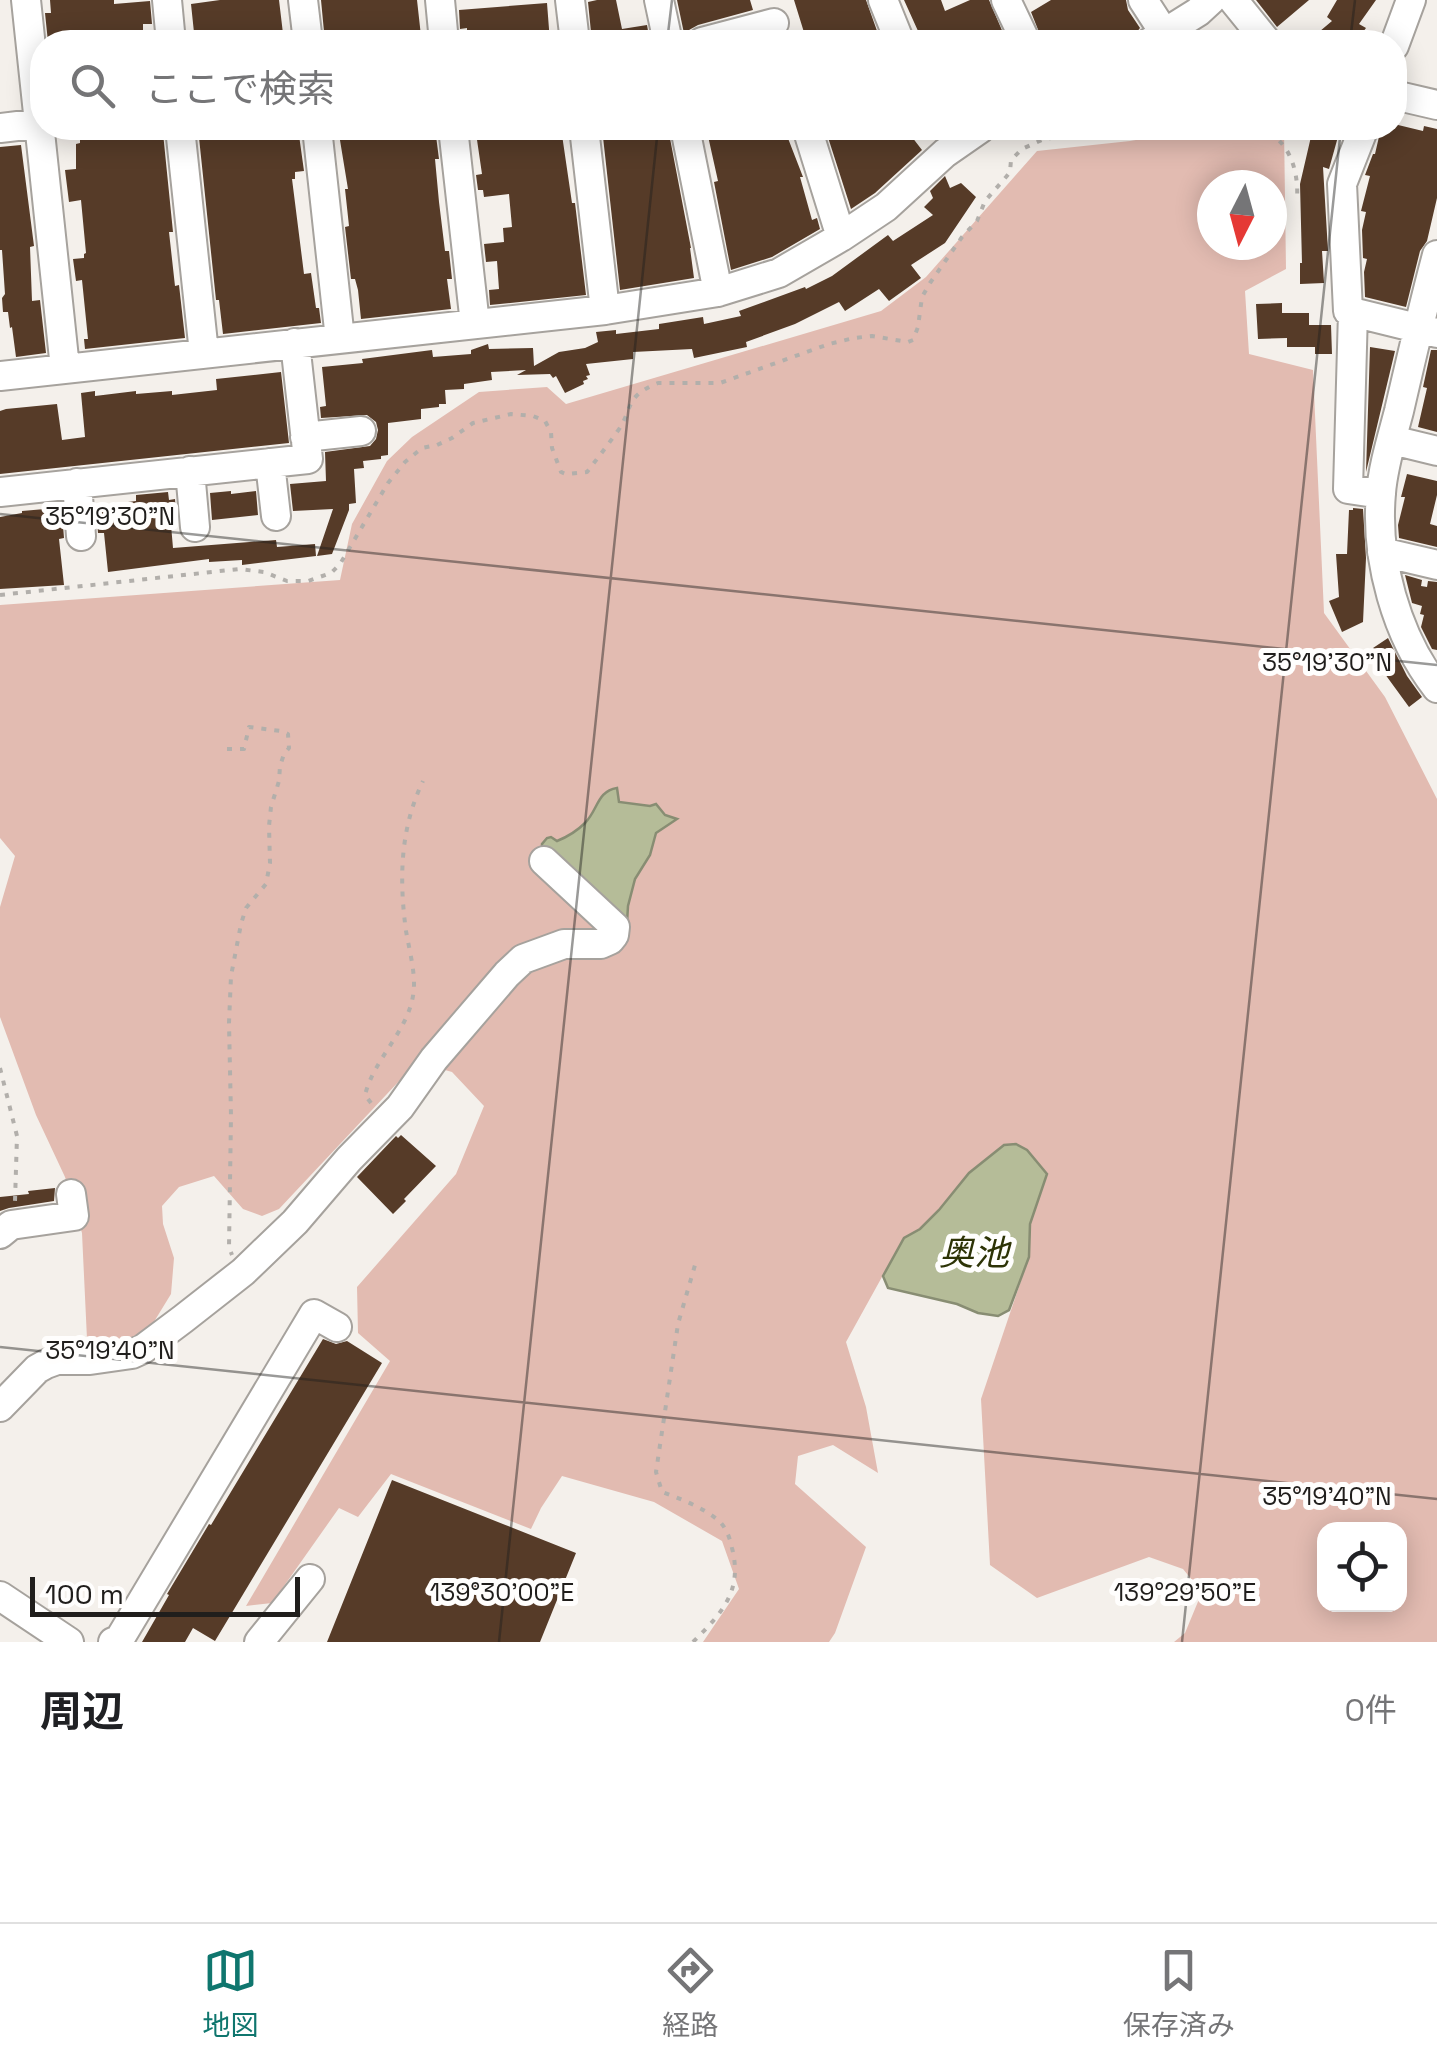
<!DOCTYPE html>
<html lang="ja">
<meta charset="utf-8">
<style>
body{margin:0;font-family:"Space Grotesk","Noto Sans JP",sans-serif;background:#f2f2f2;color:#202124}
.controls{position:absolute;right:30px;bottom:30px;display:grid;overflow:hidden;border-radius:20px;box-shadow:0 5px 25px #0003}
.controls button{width:90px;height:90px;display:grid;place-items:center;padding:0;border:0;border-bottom:2px solid #e0e0e0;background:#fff;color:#202124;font:50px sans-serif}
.compass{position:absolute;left:1197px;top:170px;width:90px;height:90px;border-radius:50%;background:#fff;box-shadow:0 5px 25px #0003;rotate:186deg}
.scale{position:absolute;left:30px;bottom:25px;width:270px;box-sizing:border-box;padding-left:10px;border:5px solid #201e1c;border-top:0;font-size:28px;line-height:35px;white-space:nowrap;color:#201e1c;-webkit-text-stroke:8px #fffefd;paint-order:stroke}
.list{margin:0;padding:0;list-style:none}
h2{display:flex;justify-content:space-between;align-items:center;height:130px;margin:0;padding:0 40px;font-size:42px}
h2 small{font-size:32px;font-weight:400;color:#757577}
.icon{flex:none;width:55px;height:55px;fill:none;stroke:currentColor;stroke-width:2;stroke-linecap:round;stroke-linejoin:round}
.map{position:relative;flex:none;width:1437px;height:1642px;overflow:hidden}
.search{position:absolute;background:#fff;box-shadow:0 5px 25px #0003;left:30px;right:30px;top:30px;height:110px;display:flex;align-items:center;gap:25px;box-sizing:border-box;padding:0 35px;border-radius:40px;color:#757577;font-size:38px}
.sheet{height:280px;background:#fff}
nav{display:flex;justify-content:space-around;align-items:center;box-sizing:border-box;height:140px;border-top:2px solid #e0e0e0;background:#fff;font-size:28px;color:#757577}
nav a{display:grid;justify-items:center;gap:5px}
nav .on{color:#0f766e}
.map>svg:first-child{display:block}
.green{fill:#e2bbb1;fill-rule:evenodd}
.water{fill:#b5bc98;stroke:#888d73;stroke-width:2.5}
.building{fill:#563b28}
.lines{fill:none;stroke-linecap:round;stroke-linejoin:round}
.minor-casing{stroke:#a6a29d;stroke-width:32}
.path{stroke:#b2afab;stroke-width:4;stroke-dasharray:5 8;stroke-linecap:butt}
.minor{stroke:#fff;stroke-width:28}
.ticks{fill:none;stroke:#201e1c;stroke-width:2.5;stroke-opacity:0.45}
.labels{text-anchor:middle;stroke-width:10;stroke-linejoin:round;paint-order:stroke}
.water-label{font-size:35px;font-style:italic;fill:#2d3306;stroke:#fffefd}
.ticks-label{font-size:25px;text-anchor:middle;fill:#201e1c;stroke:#fffefd;stroke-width:10;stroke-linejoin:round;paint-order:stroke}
</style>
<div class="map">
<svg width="1437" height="1642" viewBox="0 0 1437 1642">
<rect width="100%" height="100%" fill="#f4f0eb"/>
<path class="green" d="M1205 128H1284L1286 269 1245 291 1249 354 1313 370 1324 613 1385 697 1437 799V1642H1174L1185 1633 1202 1592 1183 1569 1149 1557 1037 1598 990 1565 981 1399 1029 1257 1030 1224 1047 1174 950 1196 939 1210 920 1229 903 1239 846 1342 866 1407 878 1473 833 1445 798 1456 795 1484 866 1547 835 1633 829 1642H703L739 1589 722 1541 654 1502 562 1476 541 1508 531 1529 391 1474 358 1517 339 1508 272 1603 246 1606 390 1361 358 1333 357 1287 456 1174 484 1106 452 1072 417 1062 279 1209 262 1216 243 1209 214 1176 179 1187 162 1206 163 1224 174 1258 171 1294 152 1325 123 1349 96 1351 87 1339 82 1233 65 1177 36 1115 0 1017V907L15 856 0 838V605L340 580 352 524 387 461 412 437 479 392 547 387 566 404 881 311 926 277 1037 151 1130 141ZM1212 185H1272V245H1212ZM1324 1530H1400V1604H1324Z"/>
<path class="water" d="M617 788 619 802 650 806 656 804 665 815 677 819 656 833 650 855 635 879 628 906 627 923 542 851V844L547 838 551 837 557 841C567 837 577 831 585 823 598 810 597 791 617 788Z
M1016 1144 1027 1150 1047 1174 1030 1224 1029 1257 1009 1310 998 1316 978 1313 957 1304 888 1288 883 1276 904 1238 920 1229 939 1210 969 1173 1004 1145Z"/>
<path class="building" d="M50 0H114V4L150 1 152 24H143V30L136 32 101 35 102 42H89L88 37 48 42 45 13H51Z
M220 0H279L284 42H195L191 4Z
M321 0H417L421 36 371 42H325Z
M597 0H616L622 29 647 25 650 42H592L588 2Z
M677 0H750L753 10 698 25 689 30 685 38Z
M794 0H866L881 42H807Z
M904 0H941L945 11 970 0H989L1007 42H923Z
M1051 0H1126L1128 10 1140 28 1129 42H1043L1031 12Z
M1256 0H1309L1277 27Z
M1337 0H1376L1359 24 1366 28 1357 40 1343 31 1330 42H1307L1332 21 1327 17Z
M547 3 550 42H485L484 33 467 35V28L460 29 459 10Z
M1394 124 1423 131 1424 126 1437 129V198L1427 241 1420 251 1406 307 1365 297 1364 272 1367 259 1363 258 1362 230 1366 212 1361 211 1370 176 1365 175 1373 154H1375L1381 128H1394Z
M198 128H298L304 171 295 172V179H292L304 274 311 273 316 308H319L321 323 223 334 219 300H216Z
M338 128H435L439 159H435L439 202 445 251H449L452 279H447L451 309 361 319 358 290 355 279H351L345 227 349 226 345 189H348Z
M508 128H561L572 203H575L586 295 490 305 489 290 499 289 497 261 486 262 484 244 504 242 503 228 512 227 509 194 484 197 483 190H478L476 175 482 174 476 133Z
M602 128H668L691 248H690L694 278 620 290Z
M748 128H784L803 177H800L812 220 817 218 820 229 772 257 731 270 714 182 718 181 708 136Z
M825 128H905L922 150 875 193 851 209Z
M1313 128 1339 133 1329 169 1323 167 1328 251H1322L1324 283 1300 284V263H1302L1300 184Z
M136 130V136L163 133 173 232H169L175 286 179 285 185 338 85 349 84 339H88L82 280 76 281 73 259 84 258V254L86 253 81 200 69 202 65 170 76 169V144L80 143V136Z
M21 145 34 246 30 247 32 301 40 300 46 353 16 357 12 327 10 328 8 312H3L2 298 5 294 2 250H0V147Z
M945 176 950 188 961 183 976 197 945 243 911 265 921 278 889 301 879 289 845 311 839 302 795 324 746 342 747 347 694 358 692 349 633 352V359L586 364 590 375 586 376 588 379 583 381 584 384 565 393 556 376 553 378 550 374 517 375 526 370 491 372 492 380 464 384V389L445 390 446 404H439V407L421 409V419L388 423V455L381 456V459L363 461 364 468 354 469 356 503 349 504V510L332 554 317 556 333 509 293 511 290 484 326 481 325 452 370 446 376 439 378 430 376 422 367 415 321 418 320 407 326 406 322 367 363 363 362 359 432 350 433 357 471 354V350L488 344 489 349 533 348 534 366 559 352 585 348 598 342 596 332 616 330V334L659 329V324L703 317 704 324 741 316 739 311 805 287 806 289 832 276 888 235 893 241 933 215 924 207 933 198 930 191Z
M1282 303V313H1309V325H1331L1332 354H1315V347H1287V338L1258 339 1256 304Z
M1370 347 1395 351 1366 472Z
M1431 350H1437V432L1418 427 1427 388 1423 387Z
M281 372 289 443 0 474V411L6 409 57 404 62 440 85 437 81 393 95 391V396L136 391V394L172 391V395L217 390 216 379Z
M1407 474 1437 481V495L1430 524 1437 526V547L1399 538 1398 525 1405 497H1401Z
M231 491V494L256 491 258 515 212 520 210 493Z
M168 492 169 500 175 499 177 524 171 525 173 548 276 540 277 547 315 544 316 556 242 565V560L209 562V559L108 572 104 533H98L96 506 136 501V495Z
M58 503 60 513H62L64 538 59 539 64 585 0 589V517L22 513V511L45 509 44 505Z
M1353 508 1363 509 1366 558 1363 622 1342 632 1329 601 1339 597 1336 554H1347L1349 510H1353Z
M1405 575 1422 580 1421 586 1427 587 1428 581 1437 582V650L1432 649 1421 627 1424 615 1420 614 1422 606 1412 603Z
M1388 638 1407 676 1422 697 1409 707 1382 670 1380 672 1367 652Z
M401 1135 436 1166 404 1199 406 1201 393 1214 357 1177 396 1136 398 1138Z
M55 1188 54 1201 9 1208 0 1211V1197L29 1194 28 1191Z
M323 1339 336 1344 347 1341 382 1363 215 1641 193 1628 185 1642H142L169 1595 167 1594 209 1524 211 1525Z
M392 1480 576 1553 540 1642H327Z"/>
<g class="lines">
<defs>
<path id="minor" d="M26 0 65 368
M167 0 171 42
M303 0 308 42
M440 0 444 42
M570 0 575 42
M659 0 668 42
M883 0 900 42
M1006 0 1026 42
M1143 0 1165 34
M1233 0 1267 42
M702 42 774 23
M1150 42 1198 12 1211 0
M1394 46 1411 0
M1394 95 1437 105
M0 128 42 123
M180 128 204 353
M317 128 340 339
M453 128 475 324
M584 128 605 310
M685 128 718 292
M807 128 841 237
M1364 128 1342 184 1348 311 1437 333
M1437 255C1423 307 1411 359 1399 411 1392 438 1383 466 1381 493 1375 559 1396 636 1437 688
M1353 312 1348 489 1381 494
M0 376 605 310 718 292 779 273 841 237 886 207 945 153 981 128
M305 437 361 431
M1392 440 1437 451
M270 463 276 516
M190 471 195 527
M77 483 81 536
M0 492 308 459 295 343
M1382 552 1437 565
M0 1234 11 1225 74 1216 71 1194
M0 1407 37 1369 46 1364 57 1360H90L132 1354 143 1349 183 1319 243 1272 295 1222 349 1159 400 1107 434 1059 507 974 523 959 564 944H601L610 940 614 935 615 927 544 861
M0 1596 69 1642
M113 1642 119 1640 314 1314 337 1327
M259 1642 310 1579"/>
</defs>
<use href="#minor" class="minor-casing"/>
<path class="path" d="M1257 128C1288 136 1299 169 1297 199
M0 595 239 569 264 572 287 581H308L331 573 340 564 388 483 405 462 422 448 437 445 452 438 473 423 511 414 533 416 545 421 551 432 552 448 561 472 566 474 587 472C597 459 607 446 617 432 634 409 623 397 658 383H720L829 344 854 338 872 336 908 342 913 340 918 327 922 297 930 283 962 237 977 221 985 201 1006 177 1010 172 1011 160 1022 149 1044 139 1129 128
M227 749H244L249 727 281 731 288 734 289 748 284 754 280 766 279 781 271 807 269 826 270 863 266 884 246 908 241 924 231 976 229 1023 231 1116 229 1247 232 1255
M0 1068 17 1136 15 1201
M371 1103 365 1095C375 1055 414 1027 414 984 414 967 409 948 406 931 399 879 400 829 423 781
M693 1642C722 1613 743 1591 732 1548 730 1538 726 1527 718 1520 702 1507 681 1499 662 1492L656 1472 678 1324 695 1265"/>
<use href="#minor" class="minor"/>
</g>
<path class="ticks" d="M667 42 672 0M1350 42 1355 0M0 514 1437 665M0 1347 1437 1499M499 1642 658 128M1182 1642 1341 128"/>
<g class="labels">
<g class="water-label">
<text x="974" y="1265">奥池</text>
</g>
</g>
<g class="ticks-label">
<text x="110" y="525">35°19'30"N</text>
<text x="1327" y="671">35°19'30"N</text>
<text x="110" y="1359">35°19'40"N</text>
<text x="1327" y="1505">35°19'40"N</text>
<text x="502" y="1601">139°30'00"E</text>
<text x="1185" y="1601">139°29'50"E</text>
</g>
</svg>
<div class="controls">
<button><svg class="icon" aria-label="locate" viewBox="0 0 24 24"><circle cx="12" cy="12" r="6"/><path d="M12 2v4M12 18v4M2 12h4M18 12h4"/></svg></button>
</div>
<svg class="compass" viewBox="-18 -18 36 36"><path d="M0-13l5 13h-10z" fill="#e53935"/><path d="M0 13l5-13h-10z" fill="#757577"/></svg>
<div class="scale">100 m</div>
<div class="search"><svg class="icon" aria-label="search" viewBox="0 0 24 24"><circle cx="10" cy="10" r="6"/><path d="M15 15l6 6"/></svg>ここで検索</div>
</div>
<section class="sheet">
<h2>周辺<small>0件</small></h2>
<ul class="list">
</ul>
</section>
<nav>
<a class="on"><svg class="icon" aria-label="map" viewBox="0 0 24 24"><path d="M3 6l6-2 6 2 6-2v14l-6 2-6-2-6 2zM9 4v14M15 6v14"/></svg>地図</a>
<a><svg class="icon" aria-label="directions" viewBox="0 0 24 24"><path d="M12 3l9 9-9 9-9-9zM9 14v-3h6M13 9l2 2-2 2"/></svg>経路</a>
<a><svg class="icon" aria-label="saved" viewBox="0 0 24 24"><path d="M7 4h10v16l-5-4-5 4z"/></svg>保存済み</a>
</nav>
